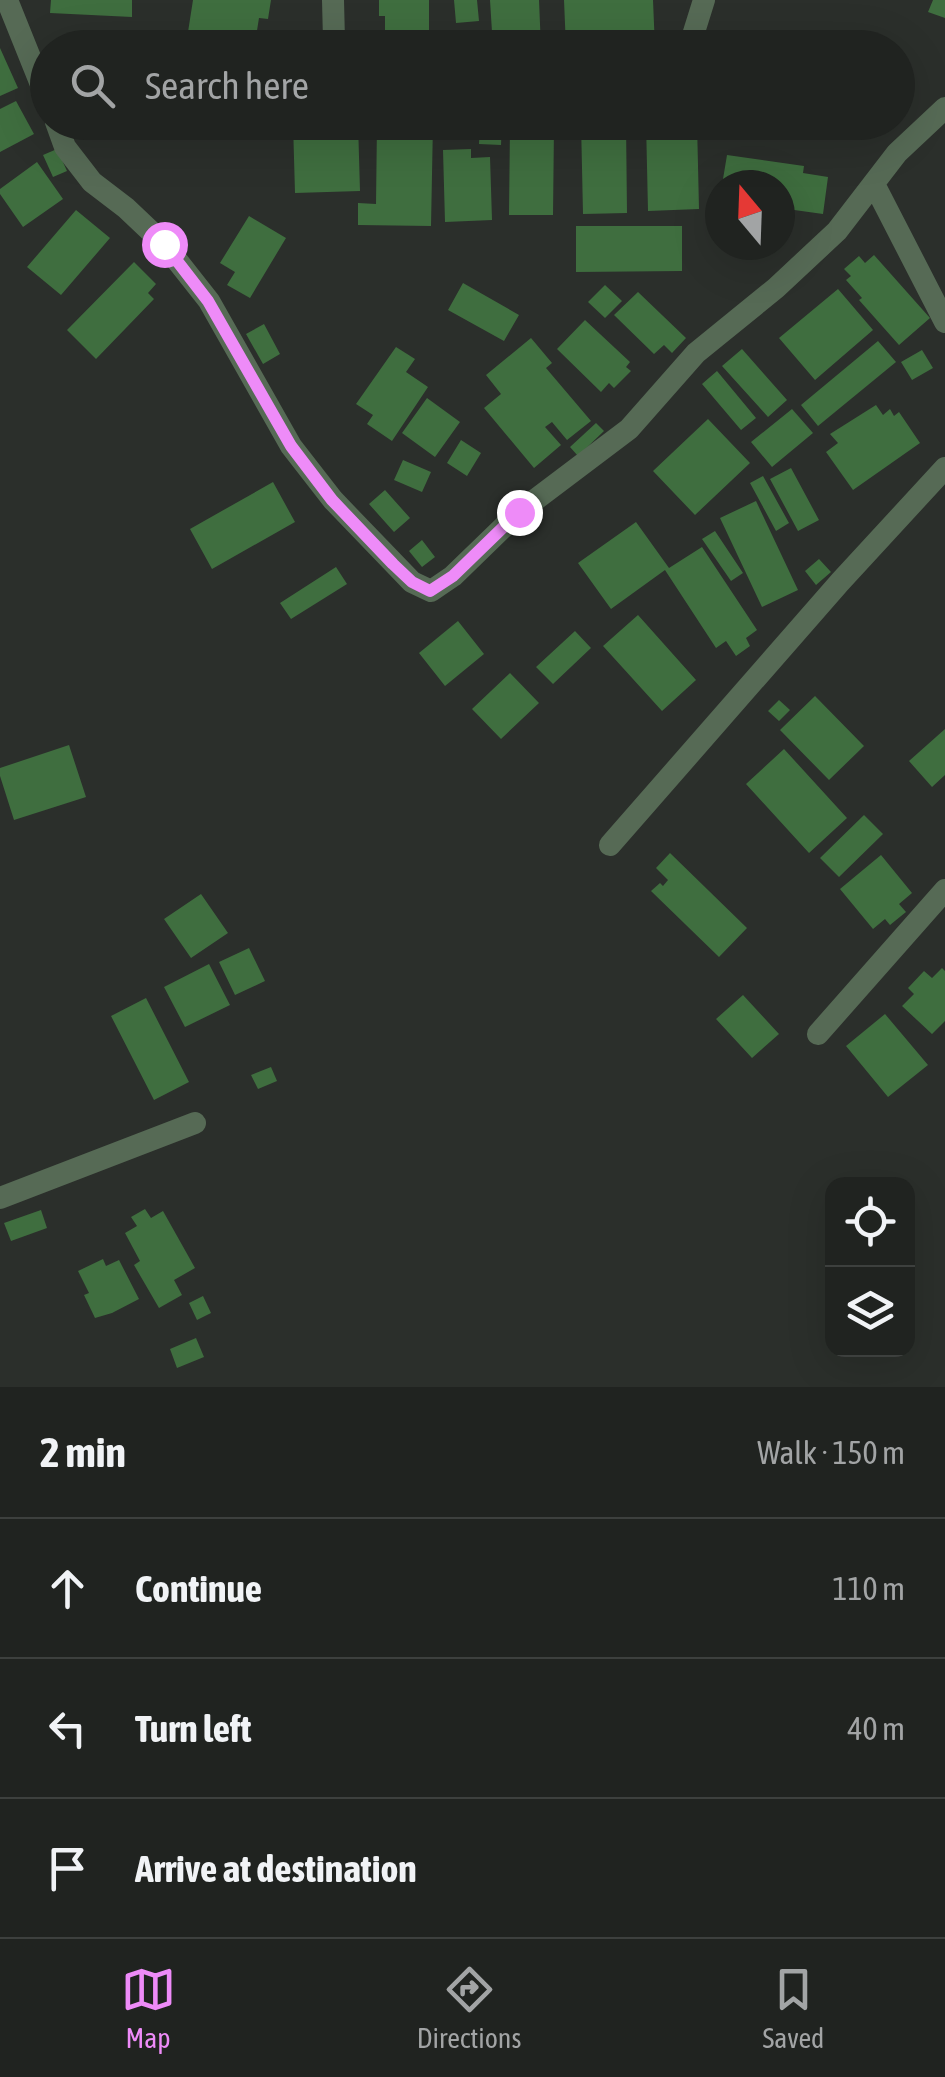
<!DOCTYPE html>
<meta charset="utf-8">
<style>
body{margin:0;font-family:"Asap Condensed",sans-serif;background:#2d2f2d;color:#f1f3f6}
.controls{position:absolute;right:30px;bottom:30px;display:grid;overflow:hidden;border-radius:20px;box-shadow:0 10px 40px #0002}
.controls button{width:90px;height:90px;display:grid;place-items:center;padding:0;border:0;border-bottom:2px solid #3d403e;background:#202320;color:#f1f3f6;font:50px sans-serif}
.compass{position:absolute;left:705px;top:170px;width:90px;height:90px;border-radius:50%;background:#202320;box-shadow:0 10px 40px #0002;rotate:341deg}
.stop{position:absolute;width:30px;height:30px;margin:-22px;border:8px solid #ee8bf8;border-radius:50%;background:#fff}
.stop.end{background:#ee8bf8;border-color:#fff;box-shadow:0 2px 10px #0008}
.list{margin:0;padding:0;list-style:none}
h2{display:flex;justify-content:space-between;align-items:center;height:130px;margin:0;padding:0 40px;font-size:42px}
h2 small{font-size:32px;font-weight:400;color:#a2a4a5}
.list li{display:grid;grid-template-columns:65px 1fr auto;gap:30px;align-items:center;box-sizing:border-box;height:140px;padding:0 40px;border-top:2px solid #3d403e}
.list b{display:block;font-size:38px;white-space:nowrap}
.list em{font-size:32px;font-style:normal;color:#a2a4a5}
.icon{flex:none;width:55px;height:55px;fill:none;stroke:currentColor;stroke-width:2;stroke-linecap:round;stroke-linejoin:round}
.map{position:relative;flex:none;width:945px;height:1387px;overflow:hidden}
.search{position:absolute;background:#202320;box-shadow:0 10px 40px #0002;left:30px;right:30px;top:30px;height:110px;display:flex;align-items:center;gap:25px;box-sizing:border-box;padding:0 35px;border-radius:55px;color:#a2a4a5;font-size:38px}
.sheet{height:550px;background:#202320}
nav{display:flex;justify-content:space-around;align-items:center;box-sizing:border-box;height:140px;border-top:2px solid #3d403e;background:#202320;font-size:28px;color:#a2a4a5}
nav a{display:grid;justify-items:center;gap:5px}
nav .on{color:#ee8bf8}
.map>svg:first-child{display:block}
.building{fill:#3f6e3f}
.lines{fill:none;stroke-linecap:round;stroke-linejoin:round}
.street{stroke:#566a55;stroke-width:22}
.route{stroke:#ee8bf8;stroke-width:12}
</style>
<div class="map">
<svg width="945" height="1387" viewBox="0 0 945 1387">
<rect width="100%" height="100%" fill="#2b2f2b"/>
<path class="building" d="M51 0H132V17L50 13Z
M193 0H271L268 19 259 18 255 43 188 32Z
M379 0H429V46L385 47V16H379Z
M454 0H477L479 21 456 23Z
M490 0H539L541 48H493Z
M564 0H653L655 48H566Z
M933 0H945V18L928 12Z
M0 48 18 88 0 96Z
M16 101 34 134 0 152V109Z
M305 122H358L360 191 295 193 293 123Z
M480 122H502L501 145 479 144Z
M581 122H626L627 213 583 214Z
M646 122H697L699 209 648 211Z
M377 123H433L431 226 358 225V203L376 204Z
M510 126 554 127 553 215H509Z
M57 149 67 171 53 177 43 155Z
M471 149V158L490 157 492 220 445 222 443 150Z
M727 155 804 166 803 173 828 177 823 214 780 208V185H722Z
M37 162 63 199 23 227 0 194V189Z
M76 210 110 238 61 295 27 267Z
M249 216 286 238 250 298 227 285 235 272 220 263Z
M576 226H682V271L576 272Z
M874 255 930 318 899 345 859 300 862 298 846 280 851 276 844 269 859 256 865 263Z
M134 262 156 284 148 293 154 299 96 359 67 330Z
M463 283 519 315 504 341 448 310Z
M605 285 622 301 605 318 588 302Z
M838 289 873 330 815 380 779 338Z
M638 292 686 338 672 353 664 345 654 354 614 315Z
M585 320 630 362 626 367 631 371 614 388 609 383 601 392 557 349Z
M264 324 280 354 263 364 246 334Z
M531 338 552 363 546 368 591 421 567 440 552 422 545 427 561 445 534 468 484 408 501 394 486 375Z
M878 341 896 362 818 426 801 405Z
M396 347 415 359 406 372 428 387 392 441 367 424 373 415 356 404Z
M742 349 787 400 768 417 722 366Z
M922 350 933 368 912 380 901 362Z
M717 371 756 418 741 430 702 384Z
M427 398 460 422 435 457 402 433Z
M876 405 883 415 890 409 894 416 899 412 920 443 853 490 826 452 838 443 830 434Z
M792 409 813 433 772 467 751 442Z
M708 419 750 463 695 515 653 471Z
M596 423 604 431 578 456 570 447Z
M461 440 481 453 467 476 447 463Z
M403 460 431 472 422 492 394 480Z
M791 468 819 520 798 531 770 479Z
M763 476 789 523 776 531 750 483Z
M273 482 295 522 212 569 190 529Z
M385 490 410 518 394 532 369 504Z
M756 501 798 590 762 607 720 518Z
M636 522 669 568 702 547 757 630 746 638 750 646 736 656 726 641 716 648 665 570 611 609 578 563Z
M715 531 743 573 731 581 702 539Z
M422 540 435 557 422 567 409 551Z
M819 559 831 572 816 585 805 571Z
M336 567 347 584 291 619 280 603Z
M638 615 696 680 662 711 603 646Z
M458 621 484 654 445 686 419 653Z
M575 631 591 648 553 684 536 667Z
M510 673 539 703 501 739 472 709Z
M815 696 864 746 829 780 780 730Z
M779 700 790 710 779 721 768 711Z
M945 729V775L932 787 909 761Z
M69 745 86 797 14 820 0 776V768Z
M784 749 847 818 809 853 746 784Z
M864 815 883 834 839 877 820 858Z
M670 853 747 928 719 957 651 891 660 883 663 886 668 880 656 868Z
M881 855 912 893 899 904 906 912 890 925 885 919 873 929 840 889Z
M201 894 228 933 191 958 164 919Z
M249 948 265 981 235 995 219 962Z
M209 964 230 1005 185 1027 164 987Z
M942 968 945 971V1021L932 1034 902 1006 914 994 908 988 924 971 932 978Z
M743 995 779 1034 752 1058 716 1019Z
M146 998 189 1082 154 1100 111 1016Z
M885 1014 928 1065 888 1097 846 1046Z
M271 1067 277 1081 258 1089 251 1075Z
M145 1209 151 1218 163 1211 195 1268 174 1280 182 1295 159 1308 134 1265 140 1261 125 1233 137 1226 131 1217Z
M41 1210 47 1228 11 1241 4 1223Z
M103 1259 106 1266 119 1260 139 1299 112 1313 95 1318 84 1295 89 1293 78 1271Z
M203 1296 211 1313 197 1320 189 1303Z
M196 1338 204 1357 177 1368 170 1349Z"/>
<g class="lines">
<path class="street" d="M7 0 48 102
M333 0 334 40 337 48
M689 48 704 0
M56 122 65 147 92 182 126 208 164 244 209 301 291 446 333 500 412 582 431 591 453 576 519 512 629 429 696 353 776 288 837 231 897 153 945 108
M874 184 945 322
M610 845 840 582 945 468
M818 1034 945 890
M0 1198 195 1123"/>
</g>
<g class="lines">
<path class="route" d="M164 244 208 301 291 446 332 500 393 564 412 582 430 591 453 576 519 512"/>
</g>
</svg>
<div class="controls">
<button><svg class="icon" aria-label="locate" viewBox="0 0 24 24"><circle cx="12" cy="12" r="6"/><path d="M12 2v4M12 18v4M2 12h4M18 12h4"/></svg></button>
<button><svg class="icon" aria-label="layers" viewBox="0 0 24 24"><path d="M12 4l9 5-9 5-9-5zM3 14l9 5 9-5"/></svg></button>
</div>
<svg class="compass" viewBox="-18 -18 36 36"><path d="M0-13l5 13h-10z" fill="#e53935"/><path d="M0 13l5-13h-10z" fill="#a2a4a5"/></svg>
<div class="stop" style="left:164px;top:244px"></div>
<div class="stop end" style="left:519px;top:512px"></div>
<div class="search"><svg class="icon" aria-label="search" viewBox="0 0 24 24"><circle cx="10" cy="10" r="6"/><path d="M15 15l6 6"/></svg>Search here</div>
</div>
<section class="sheet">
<h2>2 min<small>Walk · 150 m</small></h2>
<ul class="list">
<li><svg class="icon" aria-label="ahead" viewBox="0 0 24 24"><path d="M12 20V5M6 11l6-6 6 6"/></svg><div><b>Continue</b></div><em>110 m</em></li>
<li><svg class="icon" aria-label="left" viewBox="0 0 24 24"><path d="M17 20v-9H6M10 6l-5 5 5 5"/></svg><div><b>Turn left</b></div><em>40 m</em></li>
<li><svg class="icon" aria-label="arrive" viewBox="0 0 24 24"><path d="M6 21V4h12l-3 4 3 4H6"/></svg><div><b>Arrive at destination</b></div></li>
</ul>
</section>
<nav>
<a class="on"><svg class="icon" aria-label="map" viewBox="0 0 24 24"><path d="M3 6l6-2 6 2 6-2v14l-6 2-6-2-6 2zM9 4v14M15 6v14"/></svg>Map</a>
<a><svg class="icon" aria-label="directions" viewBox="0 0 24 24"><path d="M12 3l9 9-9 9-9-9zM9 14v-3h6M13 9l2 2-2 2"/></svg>Directions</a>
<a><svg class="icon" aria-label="saved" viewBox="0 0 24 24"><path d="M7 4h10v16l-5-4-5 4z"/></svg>Saved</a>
</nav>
